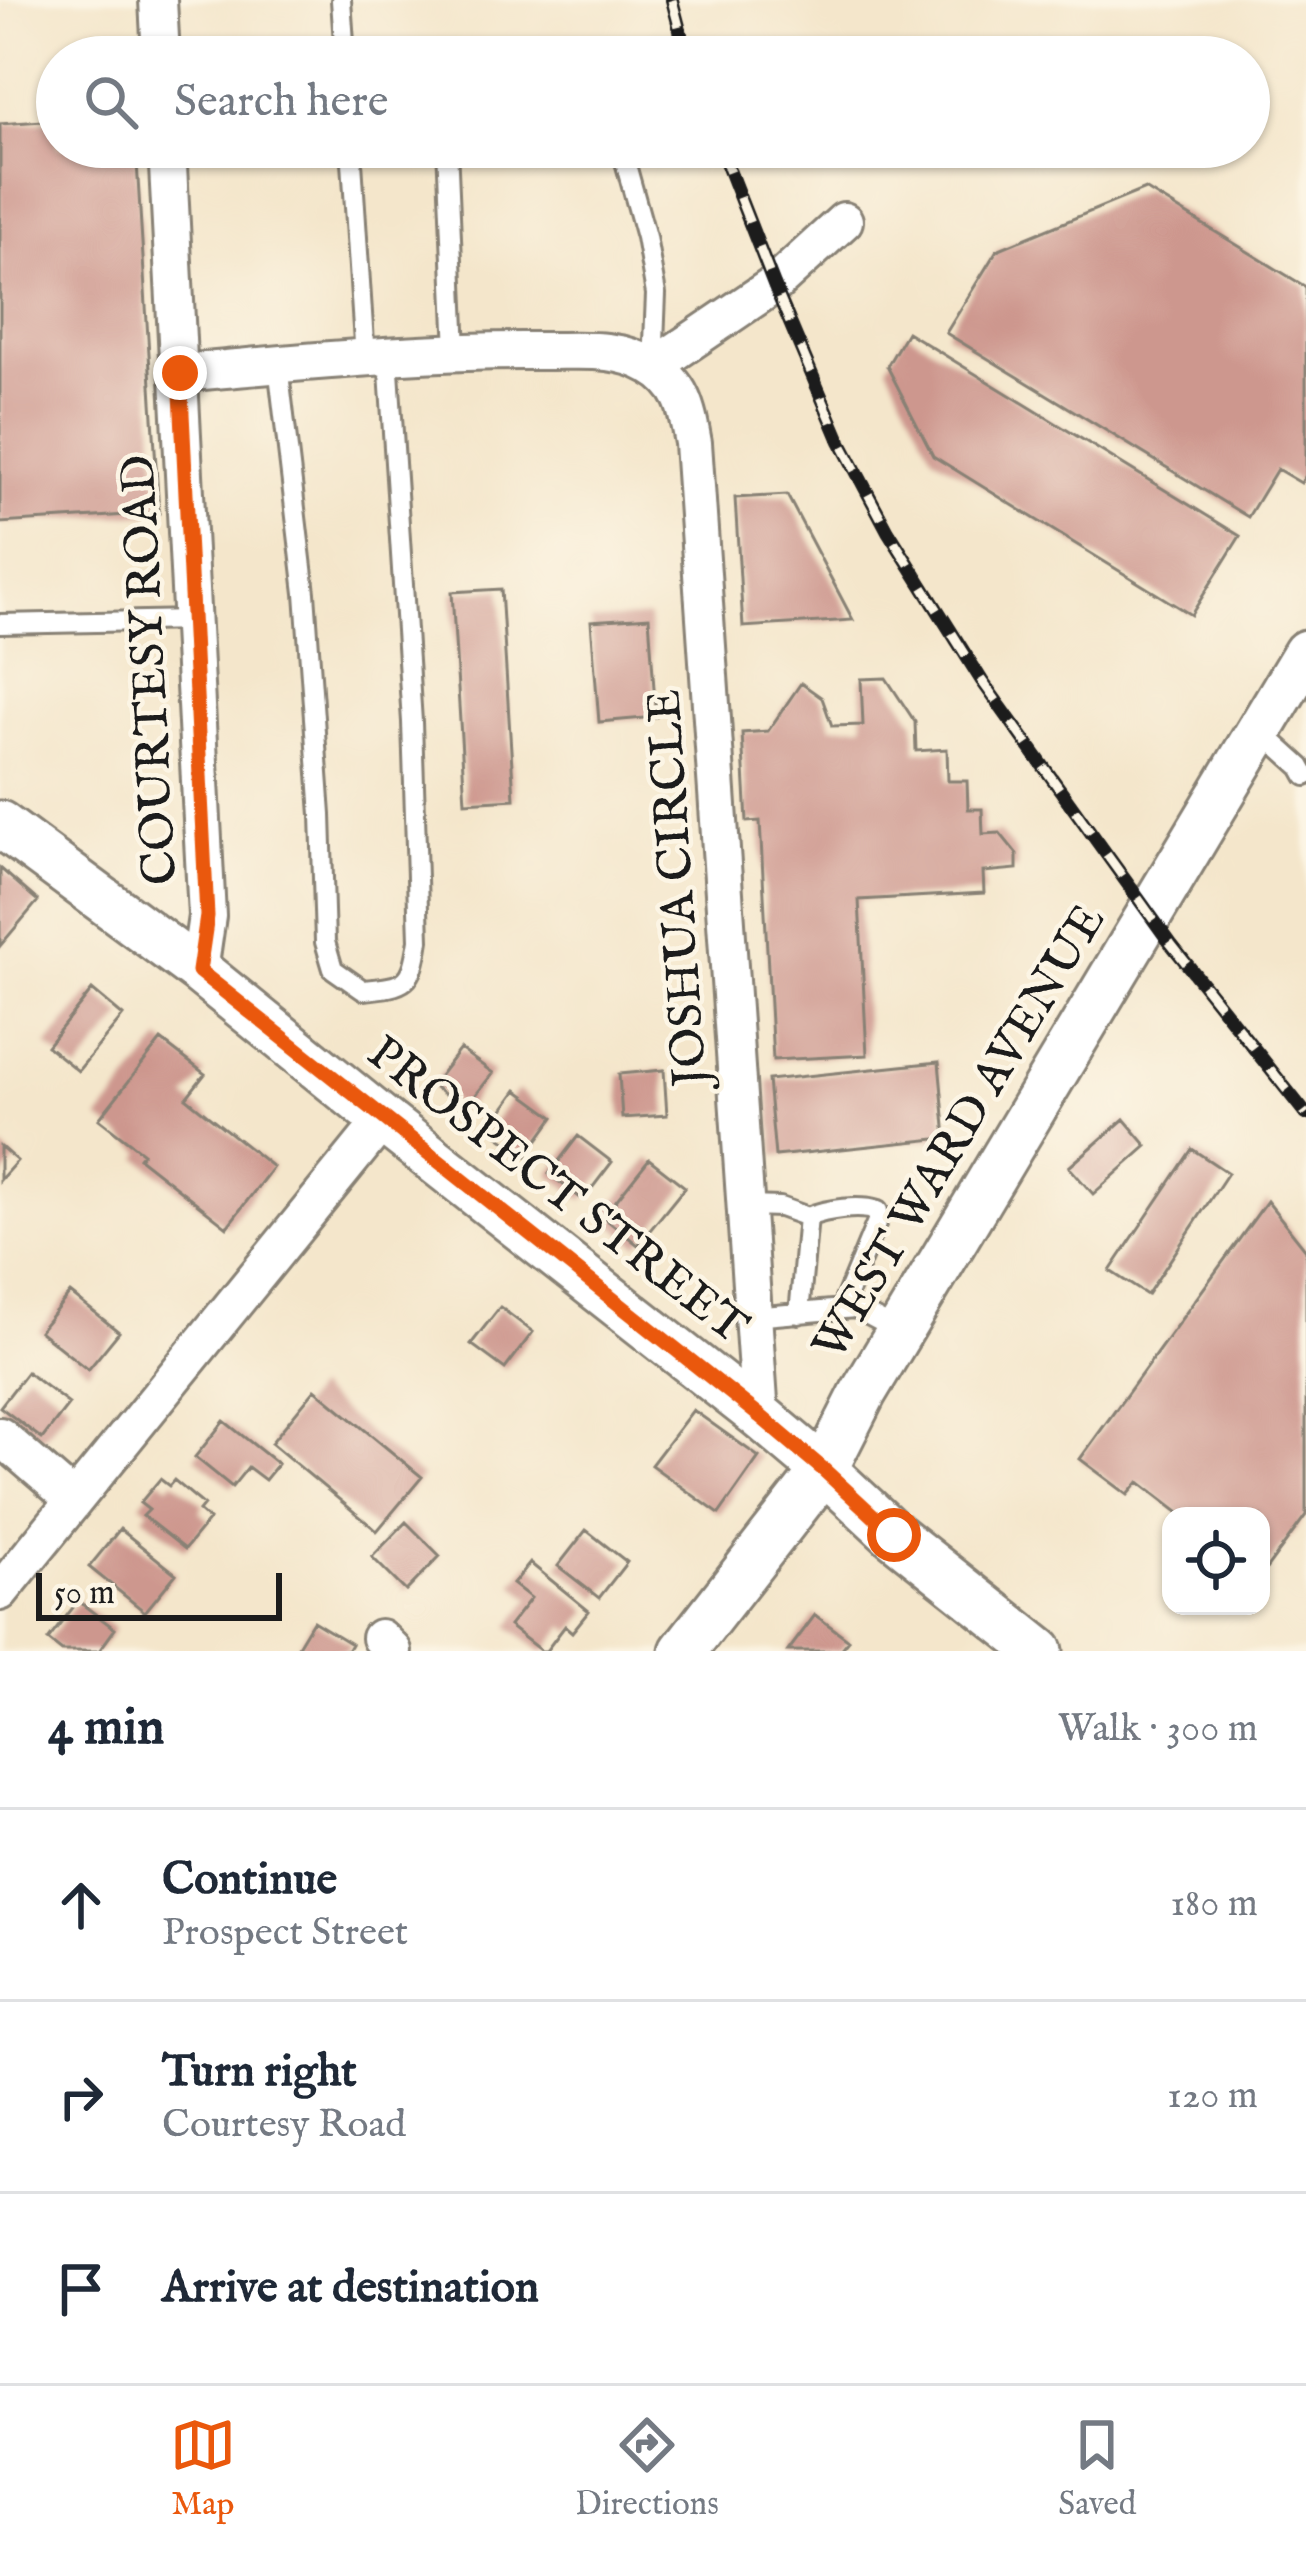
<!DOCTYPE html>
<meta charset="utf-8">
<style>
body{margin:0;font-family:"IM FELL English",serif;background:#f6f6f7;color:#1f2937}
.controls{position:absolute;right:36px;bottom:36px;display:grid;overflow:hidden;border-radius:24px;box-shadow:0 3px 9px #0004}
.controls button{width:108px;height:108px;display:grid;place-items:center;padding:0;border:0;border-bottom:3px solid #e0e1e3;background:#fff;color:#1f2937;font:60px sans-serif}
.scale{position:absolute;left:36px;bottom:30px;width:246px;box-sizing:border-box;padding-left:12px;border:6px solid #1c1c1c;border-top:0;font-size:33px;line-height:42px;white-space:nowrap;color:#1c1c1c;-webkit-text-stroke:9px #fcf5e5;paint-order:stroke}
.stop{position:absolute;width:36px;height:36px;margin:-27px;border:9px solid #ea580c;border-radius:50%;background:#fff}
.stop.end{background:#ea580c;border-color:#fff;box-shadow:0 3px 12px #0008}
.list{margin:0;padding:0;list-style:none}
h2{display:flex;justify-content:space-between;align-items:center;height:156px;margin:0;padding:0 48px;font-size:51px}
h2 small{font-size:39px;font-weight:400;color:#747a83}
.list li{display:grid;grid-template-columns:78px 1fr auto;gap:36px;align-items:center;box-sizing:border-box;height:192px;padding:0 48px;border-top:3px solid #e0e1e3}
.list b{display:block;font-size:45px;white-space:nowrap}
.list p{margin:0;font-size:39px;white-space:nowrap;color:#747a83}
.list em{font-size:39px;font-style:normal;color:#747a83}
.icon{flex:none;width:66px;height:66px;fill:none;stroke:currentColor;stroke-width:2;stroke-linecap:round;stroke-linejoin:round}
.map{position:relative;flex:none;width:1306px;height:1651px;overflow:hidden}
.search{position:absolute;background:#fff;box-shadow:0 3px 9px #0004;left:36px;right:36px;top:36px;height:132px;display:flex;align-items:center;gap:30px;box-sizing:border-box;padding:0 42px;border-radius:66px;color:#747a83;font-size:45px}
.sheet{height:732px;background:#fff}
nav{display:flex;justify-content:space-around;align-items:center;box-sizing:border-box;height:168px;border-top:3px solid #e0e1e3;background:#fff;font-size:33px;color:#747a83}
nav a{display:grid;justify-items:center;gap:6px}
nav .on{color:#ea580c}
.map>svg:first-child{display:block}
.building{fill:#cd978e}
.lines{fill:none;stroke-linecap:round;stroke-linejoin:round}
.service-casing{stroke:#888174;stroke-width:24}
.minor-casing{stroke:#888174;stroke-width:42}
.tertiary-casing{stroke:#888174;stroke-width:51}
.service{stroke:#fff;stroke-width:18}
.minor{stroke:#fff;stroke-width:36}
.tertiary{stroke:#fff;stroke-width:45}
.rail-casing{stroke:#1c1c1c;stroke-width:14}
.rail{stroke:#fcf5e5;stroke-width:9;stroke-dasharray:27;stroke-linecap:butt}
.route{stroke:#ea580c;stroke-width:15}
.labels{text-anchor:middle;stroke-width:9;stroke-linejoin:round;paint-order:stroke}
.street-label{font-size:48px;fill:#1c1c1c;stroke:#fcf5e5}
</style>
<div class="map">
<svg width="1306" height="1651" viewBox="0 0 1306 1651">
<rect width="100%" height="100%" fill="#fcf5e5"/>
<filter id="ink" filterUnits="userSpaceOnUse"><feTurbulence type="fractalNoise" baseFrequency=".00833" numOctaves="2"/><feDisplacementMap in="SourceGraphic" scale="24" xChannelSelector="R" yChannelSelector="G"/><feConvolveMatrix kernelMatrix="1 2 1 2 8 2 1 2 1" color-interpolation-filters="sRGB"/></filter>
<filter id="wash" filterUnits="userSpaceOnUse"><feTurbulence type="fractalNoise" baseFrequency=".004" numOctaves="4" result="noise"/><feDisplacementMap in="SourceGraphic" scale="48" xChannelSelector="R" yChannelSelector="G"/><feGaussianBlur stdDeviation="2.7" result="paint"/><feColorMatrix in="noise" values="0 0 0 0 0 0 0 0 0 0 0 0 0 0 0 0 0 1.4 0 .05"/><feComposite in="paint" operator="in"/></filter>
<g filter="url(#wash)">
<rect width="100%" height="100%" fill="#f4e6cb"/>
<g id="blocks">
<path class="building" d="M57 120V147H136L159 513 0 523V124Z
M1145 189 1306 287V475L1301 483 1277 469 1248 517 946 333 997 250Z
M907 332 1240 536 1191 615 933 456 887 366Z
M787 495 853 620 743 627 735 498Z
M501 589 514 799 465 802 452 592Z
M649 617 656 717 599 722 591 621Z
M886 678 915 722 916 751 947 749 948 781H967L968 809H982L983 834 1000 833 1017 854V869L983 872 984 893 859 900 867 1055 773 1060 760 821 747 822 742 733 768 731 801 683 822 698 832 726 863 725 861 679Z
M0 868 38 901 0 946Z
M92 990 123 1016 78 1071 47 1046Z
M161 1040 205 1074 186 1098 273 1167 227 1227 139 1158 143 1153 99 1119Z
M460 1049 493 1073 464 1110 432 1085Z
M939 1062 946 1138 775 1156 768 1080Z
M664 1070 667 1115 622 1118 619 1074Z
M517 1090 554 1117 526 1156 489 1129Z
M1124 1119 1147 1146 1093 1194 1069 1167Z
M578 1136 612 1162 583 1200 549 1174Z
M0 1146 17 1161 0 1180Z
M1192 1149 1228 1173 1147 1295 1110 1271Z
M649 1159 685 1187 638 1245 603 1217Z
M1267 1201 1306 1250V1515L1261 1576V1516H1183L1139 1482 1128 1495 1080 1459Z
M70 1293 119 1332 88 1370 39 1331Z
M500 1307 533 1332 505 1369 471 1344Z
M27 1372 69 1404 42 1439 0 1407Z
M315 1389 422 1477 377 1531 271 1443Z
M693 1410 759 1457 719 1514 651 1465Z
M224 1421 278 1464 265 1480 248 1467 232 1487 195 1457Z
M160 1479 169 1486 174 1480 204 1505 199 1511 209 1520 185 1549 143 1516 149 1510 140 1503Z
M406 1522 440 1556 406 1591 372 1557Z
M120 1529 176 1574 145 1612 89 1567Z
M586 1530 627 1562 599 1598 558 1566Z
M530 1563 589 1611 572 1632 565 1626 546 1651H541L509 1626 531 1598 513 1584Z
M78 1601 115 1629 99 1651H62L48 1640Z
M815 1615 849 1640 840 1651H788Z
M313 1621 351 1644 347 1651H295Z"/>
</g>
</g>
<g filter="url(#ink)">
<use href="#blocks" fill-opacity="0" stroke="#888174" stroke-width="3"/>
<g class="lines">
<defs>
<path id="service" d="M341 0 345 57
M351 147 365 358
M447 147 456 351
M621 147 646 237 656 294 653 367
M278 365 305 593 321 815 325 942 333 969 363 990C407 986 412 985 419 940L412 722 388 356
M0 624 193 620
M1260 730 1301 767 1306 776
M745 1206 780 1207 808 1217
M799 1314 808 1217C827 1209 859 1205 878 1211V1219L841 1309
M753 1317 855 1308 898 1331"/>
<path id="minor" d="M158 0 161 57
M167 147 207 916 199 971
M653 367 774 285 844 221
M180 373C298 363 417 350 536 351 575 352 616 345 651 366 683 384 687 410 693 443L760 1416
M0 1436 74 1500
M0 1592 383 1120
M380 1638 393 1651"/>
<path id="tertiary" d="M0 824 199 971 383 1120 760 1416 824 1470 894 1535 1040 1651
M683 1651 824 1470 863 1393 1306 653"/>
</defs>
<use href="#service" class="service-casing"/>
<use href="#minor" class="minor-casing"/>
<use href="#tertiary" class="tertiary-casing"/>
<use href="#service" class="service"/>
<use href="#minor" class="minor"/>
<use href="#tertiary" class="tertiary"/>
<defs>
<path id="rail" d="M672 0 687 57
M720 147 774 285 840 441 888 531 982 681 1171 944 1306 1114"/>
</defs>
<use href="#rail" class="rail-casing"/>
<use href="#rail" class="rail"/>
</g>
</g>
<g class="lines" filter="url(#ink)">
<path class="route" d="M180 373 207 916 199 971 760 1416 824 1470 894 1535"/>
</g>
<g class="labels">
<g class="street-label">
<text transform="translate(147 670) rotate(-93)" y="17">COURTESY ROAD</text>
<text transform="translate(675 888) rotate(-94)" y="17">JOSHUA CIRCLE</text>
<text transform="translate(957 1131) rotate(-59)" y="17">WEST WARD AVENUE</text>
<text transform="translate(559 1188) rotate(38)" y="17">PROSPECT STREET</text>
</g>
</g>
</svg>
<div class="controls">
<button><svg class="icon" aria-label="locate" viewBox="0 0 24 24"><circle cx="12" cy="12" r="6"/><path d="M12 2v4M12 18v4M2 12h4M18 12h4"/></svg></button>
</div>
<div class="scale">50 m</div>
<div class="stop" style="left:894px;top:1535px"></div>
<div class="stop end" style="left:180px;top:373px"></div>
<div class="search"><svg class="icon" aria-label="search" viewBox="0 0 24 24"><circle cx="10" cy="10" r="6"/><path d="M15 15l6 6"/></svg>Search here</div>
</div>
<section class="sheet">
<h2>4 min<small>Walk · 300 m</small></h2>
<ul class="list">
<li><svg class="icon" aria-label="ahead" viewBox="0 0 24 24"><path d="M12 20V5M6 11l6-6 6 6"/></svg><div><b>Continue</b><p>Prospect Street</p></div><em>180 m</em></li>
<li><svg class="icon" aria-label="right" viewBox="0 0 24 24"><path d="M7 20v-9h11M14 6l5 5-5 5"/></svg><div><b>Turn right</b><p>Courtesy Road</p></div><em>120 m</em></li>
<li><svg class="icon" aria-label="arrive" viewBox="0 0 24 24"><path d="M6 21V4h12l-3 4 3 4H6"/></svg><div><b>Arrive at destination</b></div></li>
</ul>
</section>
<nav>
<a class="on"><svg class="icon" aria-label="map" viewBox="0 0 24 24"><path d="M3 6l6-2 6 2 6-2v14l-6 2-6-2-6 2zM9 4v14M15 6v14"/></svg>Map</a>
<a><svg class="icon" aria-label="directions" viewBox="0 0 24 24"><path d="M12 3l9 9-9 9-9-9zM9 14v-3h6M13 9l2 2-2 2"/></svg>Directions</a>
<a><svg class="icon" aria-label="saved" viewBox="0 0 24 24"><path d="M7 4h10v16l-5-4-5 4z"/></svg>Saved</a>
</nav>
